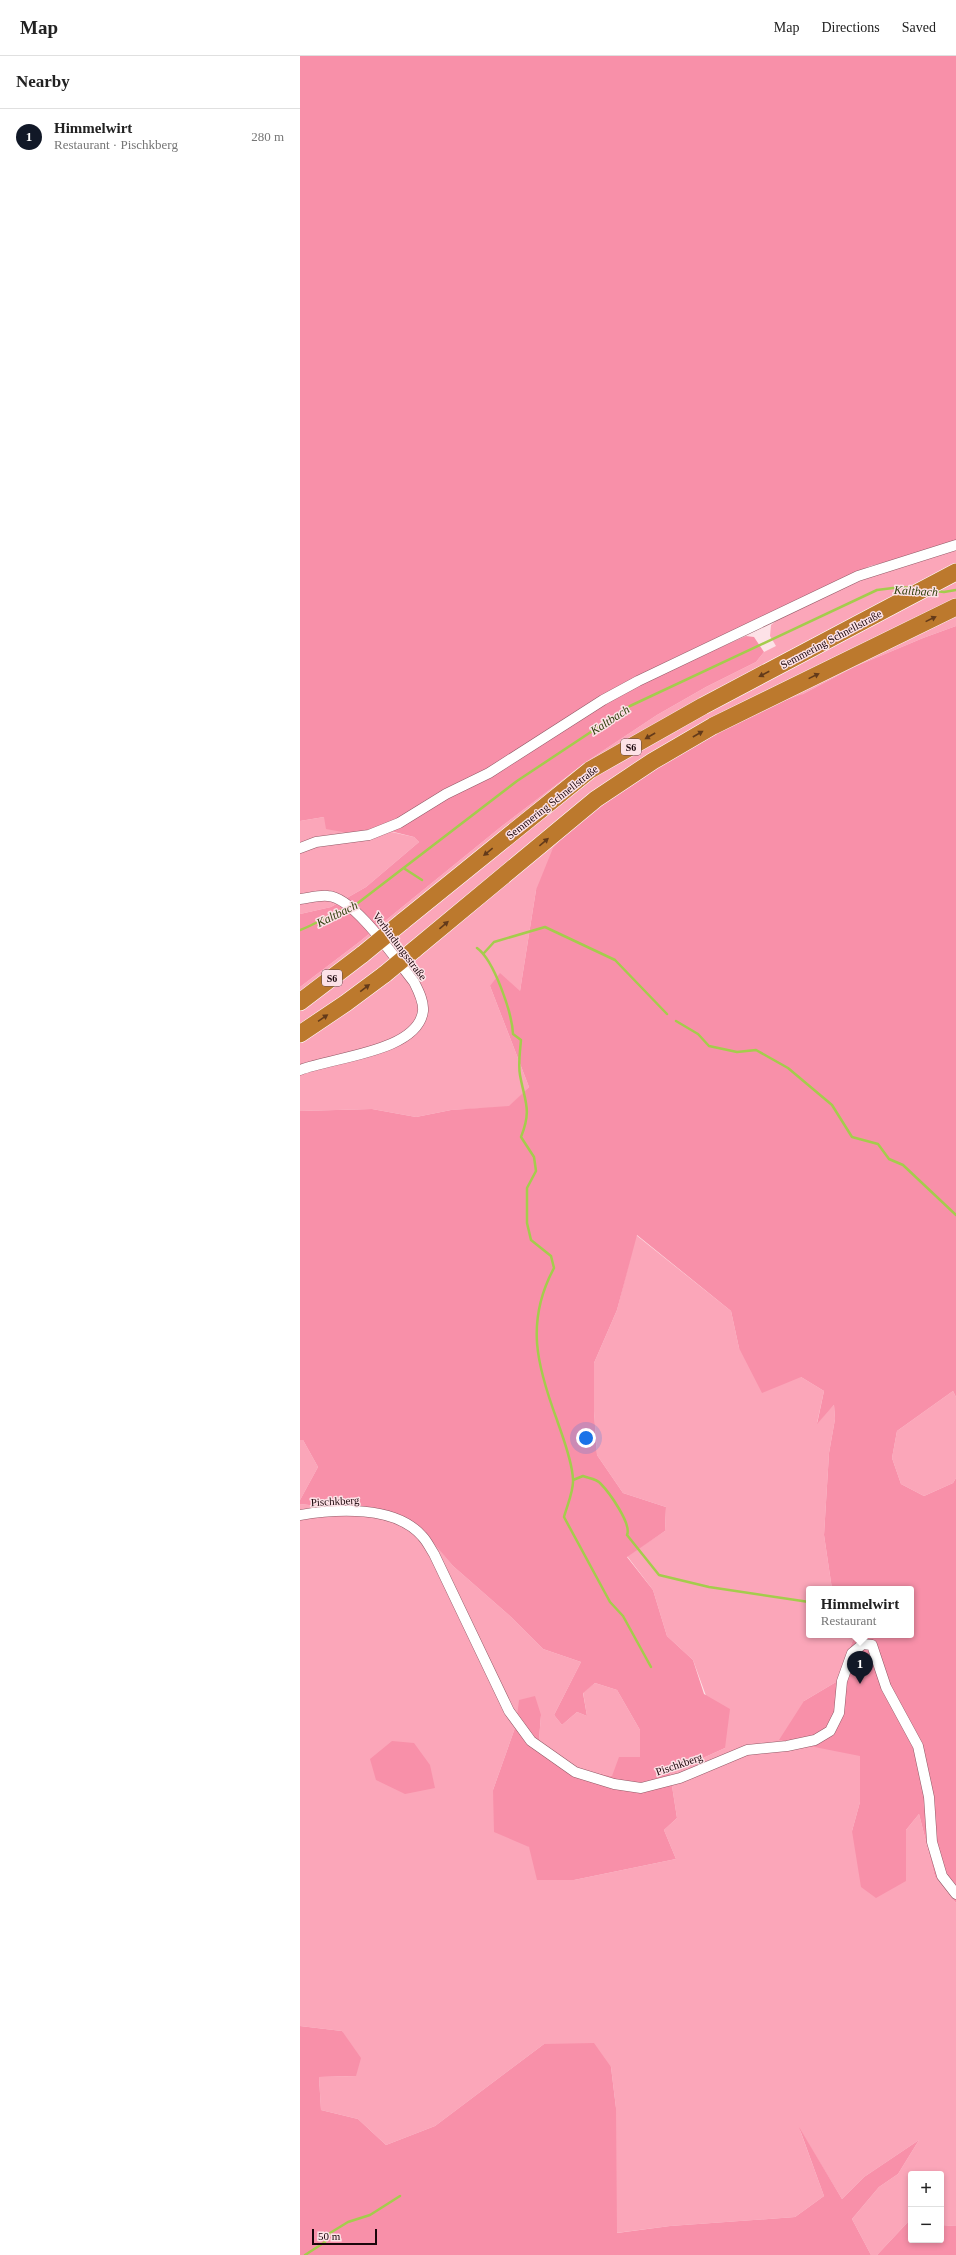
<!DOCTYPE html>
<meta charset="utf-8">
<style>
body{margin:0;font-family:Georgia,serif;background:#f2f2f2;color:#222}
.controls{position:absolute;right:12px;bottom:12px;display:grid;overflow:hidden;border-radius:4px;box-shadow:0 2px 6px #0003}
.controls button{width:36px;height:36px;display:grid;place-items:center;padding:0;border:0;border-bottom:1px solid #e0e0e0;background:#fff;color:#222;font:20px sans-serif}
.scale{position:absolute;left:12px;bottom:10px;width:65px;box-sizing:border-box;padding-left:4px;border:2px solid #1b060b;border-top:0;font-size:11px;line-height:14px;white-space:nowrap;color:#1b060b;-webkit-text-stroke:3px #fde2e7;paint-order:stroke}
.you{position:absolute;left:286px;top:1382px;width:14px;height:14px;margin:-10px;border:3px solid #fff;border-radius:50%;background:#1a73e8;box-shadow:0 0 0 6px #1a73e833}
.badge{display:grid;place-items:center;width:26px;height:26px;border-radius:50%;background:#111827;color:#fff;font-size:13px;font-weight:700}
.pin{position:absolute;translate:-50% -33px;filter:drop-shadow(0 1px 2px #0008)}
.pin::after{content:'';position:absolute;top:21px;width:14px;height:12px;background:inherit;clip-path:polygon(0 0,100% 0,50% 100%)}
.popup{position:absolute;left:506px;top:1530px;width:108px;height:52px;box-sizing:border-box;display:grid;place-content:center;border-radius:4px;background:#fff;filter:drop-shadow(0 1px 3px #0005);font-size:13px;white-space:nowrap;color:#767676}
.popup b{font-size:15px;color:#222}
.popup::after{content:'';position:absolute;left:50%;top:100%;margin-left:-8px;border:8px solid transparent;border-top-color:#fff}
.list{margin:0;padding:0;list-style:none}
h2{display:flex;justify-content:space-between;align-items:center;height:52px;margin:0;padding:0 16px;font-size:17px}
h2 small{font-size:13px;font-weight:400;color:#767676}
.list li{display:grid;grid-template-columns:26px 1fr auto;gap:12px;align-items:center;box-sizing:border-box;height:56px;padding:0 16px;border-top:1px solid #e0e0e0}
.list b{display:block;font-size:15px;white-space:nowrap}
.list p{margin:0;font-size:13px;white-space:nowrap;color:#767676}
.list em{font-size:13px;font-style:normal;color:#767676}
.map{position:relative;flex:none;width:656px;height:2199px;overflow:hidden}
header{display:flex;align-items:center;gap:24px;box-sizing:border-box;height:56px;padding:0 20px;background:#fff;border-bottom:1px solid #e0e0e0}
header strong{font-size:19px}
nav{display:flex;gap:22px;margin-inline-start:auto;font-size:14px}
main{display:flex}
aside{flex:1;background:#fff}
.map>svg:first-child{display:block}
.green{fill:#fba6b9}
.forest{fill:#f890a9}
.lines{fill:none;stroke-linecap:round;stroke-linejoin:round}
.stream{stroke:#a4cc4c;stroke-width:2.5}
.minor-casing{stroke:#915966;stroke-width:11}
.motorway-casing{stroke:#fff;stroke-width:18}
.minor{stroke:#fff;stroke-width:10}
.motorway{stroke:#bc792d;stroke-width:17}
.motorway-bridge-casing{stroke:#fff;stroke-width:18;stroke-linecap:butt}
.motorway-bridge{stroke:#bc792d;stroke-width:17}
.oneway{fill:#633a1a}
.labels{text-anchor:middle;stroke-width:3;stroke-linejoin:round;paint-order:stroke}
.shield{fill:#fde2e7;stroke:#5f484d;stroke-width:1}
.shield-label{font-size:10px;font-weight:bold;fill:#1b060b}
.street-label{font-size:11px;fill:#1b060b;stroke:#fde2e7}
.water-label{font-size:12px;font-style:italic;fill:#32410e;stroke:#fde2e7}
</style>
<header>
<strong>Map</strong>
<nav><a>Map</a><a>Directions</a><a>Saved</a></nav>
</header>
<main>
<aside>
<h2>Nearby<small></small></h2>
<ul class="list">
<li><span class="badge">1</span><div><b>Himmelwirt</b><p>Restaurant · Pischkberg</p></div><em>280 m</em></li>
</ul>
</aside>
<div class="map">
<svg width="656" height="2199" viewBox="0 0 656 2199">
<rect width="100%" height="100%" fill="#fde2e7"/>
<path class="green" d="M656 493V570L623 582 554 611 503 638 236 834 220 935 190 930 229 1031 209 1051 151 1054 116 1061 72 1053 0 1055V931L58 887 202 770 286 706 357 659 406 631 456 606 464 596 476 590 470 580 471 569 482 560 571 518Z
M24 761 114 781 119 786 66 831 31 851 0 858V765Z
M336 1179 431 1255 439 1292 501 1321 524 1335 517 1367 534 1349 535 1363 529 1397 524 1479 532 1533H509V1579H555L536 1626 504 1645 560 1699V1746L552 1775 606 1825V1774L619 1758 635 1821 656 1847V2170L641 2169V2118H611V2167H607L577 2199H571L552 2163 579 2131 598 2118 619 2084 564 2121 542 2143 500 2074 524 2140 495 2161 370 2170 316 2177V2052L311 2011 244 1988 135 2070 86 2089 58 2063 21 2054 19 2021 56 2020 42 1975 0 1970V1448L91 1458 125 1476 153 1510 211 1561 243 1593 281 1606 254 1659 262 1669 277 1656 287 1660 283 1636 295 1627 317 1634 340 1674V1701L312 1720 276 1713 239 1684 241 1659 216 1669 193 1734 229 1791 274 1824 376 1803 364 1774 377 1762 370 1717 425 1692 393 1604 367 1580 353 1534 327 1500 365 1475 366 1451 323 1437 297 1399 294 1355V1307L317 1254Z
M653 1335 656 1341V1422L653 1427 624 1440 601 1428 592 1402 597 1375Z
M0 1384H3L18 1411 0 1444Z"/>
<path class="forest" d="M0 0H656V484L610 500 570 510 374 602 310 635 220 695 81 772 54 778 26 773 24 761 0 765Z
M656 570V1341L653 1335 597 1375 592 1402 601 1428 624 1440 653 1427 656 1422V1847L635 1821 619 1758 606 1774V1825L576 1842 561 1831 552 1775 560 1746V1700L479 1684 504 1645 536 1626 555 1579H611V1533H532L524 1479 529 1397 535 1363 534 1349 517 1368 524 1335 501 1321 462 1337 439 1292 431 1255 337 1179 317 1254 294 1307V1355L297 1399 323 1437 366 1451 365 1475 327 1501 353 1534 367 1580 393 1604 404 1638 430 1653 425 1692 370 1717 377 1762 364 1774 376 1803 274 1824H237L229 1791 194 1776 193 1734 216 1669 219 1644 235 1640 241 1659 239 1684 276 1713 312 1720 319 1701H340V1674L317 1634 295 1627 283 1637 287 1660 277 1656 262 1669 254 1659 281 1606 243 1593 211 1561 153 1510 124 1476 91 1458 0 1448V1444L18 1411 3 1384H0V1055L72 1053 116 1061 151 1054 209 1050 229 1031 190 930 200 917 220 935 236 834 253 792 266 778 297 753 349 716 456 655 503 638 554 611 623 582Z
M446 580 454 581 464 596 456 606 406 631 357 659 286 706 202 770 58 887 0 931V858L31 851 66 831 119 786 114 781 90 775 319 639 371 613Z
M92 1685 114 1687 130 1709 135 1732 105 1738 76 1724 70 1703Z
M0 1970 42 1975 61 2002 56 2020 19 2021 21 2054 58 2063 86 2089 135 2070 244 1988 294 1987 311 2011 316 2052 317 2177 370 2170 495 2161 524 2140 499 2071 542 2143 564 2121 619 2084 598 2118 579 2131 552 2163 571 2199H0Z
M607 2167H611V2184H641V2169L656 2170V2199H577Z"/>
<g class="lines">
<path class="stream" d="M635 535 644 536 656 534
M105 813 122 824
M54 850 217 725 330 650 577 534 601 531 610 532
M0 874C17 868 31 857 48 852
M177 892C194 904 212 957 213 978L221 984C220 996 218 1009 220 1019 225 1047 232 1053 221 1081L234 1101 236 1115 227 1132V1167L231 1184 251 1200 254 1212C225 1266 237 1310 257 1364 263 1382 272 1404 273 1423 274 1434 267 1450 264 1461L310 1546 323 1560 351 1611
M184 897 194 886 245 871 315 904 367 958
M376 965 398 978 409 990 437 996 456 994 488 1012 532 1049 552 1081 578 1088 589 1103 603 1109 656 1159
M273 1424 283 1420C288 1422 297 1423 300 1427 309 1436 332 1468 327 1479L359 1519 409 1531 509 1546
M5 2199 25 2186 30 2177 48 2166 70 2159 100 2140"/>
<defs>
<path id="minor" d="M0 792 16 786 69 779 99 767 146 738 189 717 303 644 338 625 558 520 656 489
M0 843C9 842 19 839 28 840 54 841 97 905 114 926 118 934 124 945 123 955 118 996 32 1001 0 1014
M0 1459C36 1453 95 1449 122 1480 127 1485 130 1492 134 1498L209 1655 231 1685 275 1716 314 1728 341 1732 380 1722 447 1694 487 1690 515 1684 530 1675 539 1657 542 1625 552 1597 563 1588 572 1589 586 1631 618 1690 629 1741 632 1786 642 1820 656 1838"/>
<path id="motorway" d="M102 866 290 714 403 650 656 516
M114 894 296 743 353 705 413 670 656 551
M0 946 63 898
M0 978 46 947 85 918"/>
</defs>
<use href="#minor" class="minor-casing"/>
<use href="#motorway" class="motorway-casing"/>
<use href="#minor" class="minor"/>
<use href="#motorway" class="motorway"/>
<defs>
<path id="motorway-bridge" d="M63 898 102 866
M85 918 114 894"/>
</defs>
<use href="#motorway-bridge" class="motorway-bridge-casing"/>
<use href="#motorway-bridge" class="motorway-bridge"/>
</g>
<defs><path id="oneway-solid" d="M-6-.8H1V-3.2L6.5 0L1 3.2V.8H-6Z"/></defs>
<g class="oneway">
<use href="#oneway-solid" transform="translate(631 563) rotate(-26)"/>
<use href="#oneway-solid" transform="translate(464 618) rotate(152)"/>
<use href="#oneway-solid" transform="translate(514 620) rotate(-26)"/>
<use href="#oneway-solid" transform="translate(398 678) rotate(-30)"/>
<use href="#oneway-solid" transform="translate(350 680) rotate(150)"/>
<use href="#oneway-solid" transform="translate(244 786) rotate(-40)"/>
<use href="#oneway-solid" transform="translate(188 796) rotate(141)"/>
<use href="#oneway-solid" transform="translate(144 869) rotate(-40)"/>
<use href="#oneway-solid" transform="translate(65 932) rotate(-37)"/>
<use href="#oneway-solid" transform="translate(23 962) rotate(-34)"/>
</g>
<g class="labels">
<g class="shield">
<rect x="321" y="683" width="20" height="16" rx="3"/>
<rect x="22" y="914" width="20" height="16" rx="3"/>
</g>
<g class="shield-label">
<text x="331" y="695">S6</text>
<text x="32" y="926">S6</text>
</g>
<g class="street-label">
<text transform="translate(531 583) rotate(-28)" y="4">Semmering Schnellstraße</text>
<text transform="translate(252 746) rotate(-38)" y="4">Semmering Schnellstraße</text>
<text transform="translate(100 890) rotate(53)" y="4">Verbindungsstraße</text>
<text transform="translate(35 1445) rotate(-3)" y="4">Pischkberg</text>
<text transform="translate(379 1708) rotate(-19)" y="4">Pischkberg</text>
</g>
<g class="water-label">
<text transform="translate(616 535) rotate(3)" y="4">Kaltbach</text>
<text transform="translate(310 664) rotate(-33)" y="4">Kaltbach</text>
<text transform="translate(37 858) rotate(-26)" y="4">Kaltbach</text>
</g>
</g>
</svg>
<div class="controls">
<button>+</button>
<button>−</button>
</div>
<div class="scale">50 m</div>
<div class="you"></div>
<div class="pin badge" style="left:560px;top:1628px">1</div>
<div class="popup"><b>Himmelwirt</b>Restaurant</div>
</div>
</main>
